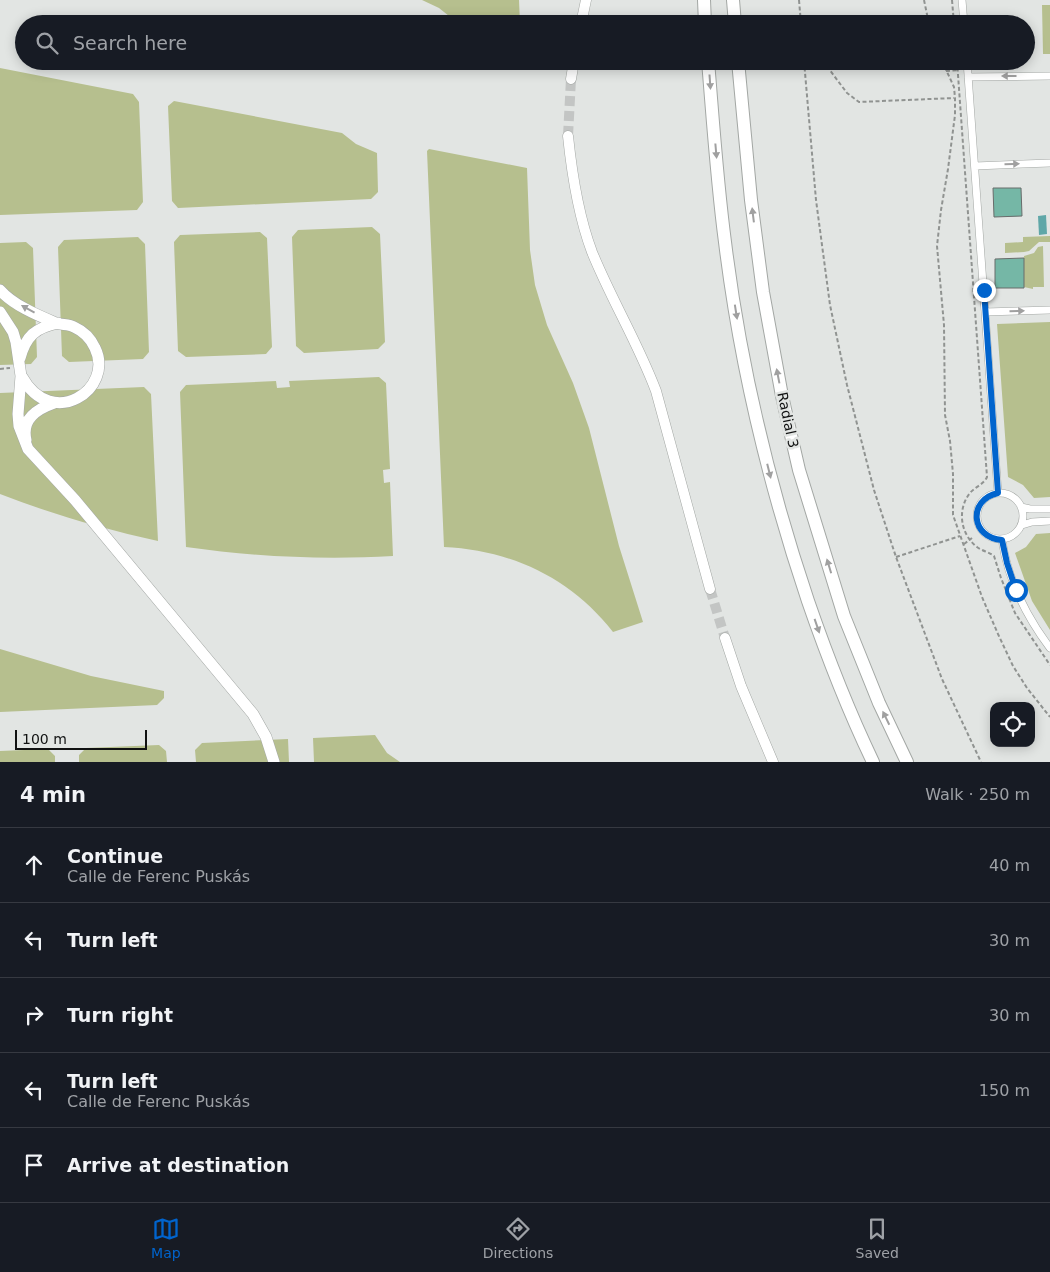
<!DOCTYPE html>
<meta charset="utf-8">
<style>
body{margin:0;font-family:"DejaVu Sans",sans-serif;background:#20242c;color:#f1f3f6}
.controls{position:absolute;right:15px;bottom:15px;display:grid;overflow:hidden;border-radius:10px;box-shadow:0 2px 12px #0003}
.controls button{width:45px;height:45px;display:grid;place-items:center;padding:0;border:0;border-bottom:1px solid #363941;background:#171b24;color:#f1f3f6;font:25px sans-serif}
.scale{position:absolute;left:15px;bottom:12px;width:132px;box-sizing:border-box;padding-left:5px;border:2px solid #111212;border-top:0;font-size:14px;line-height:18px;white-space:nowrap;color:#111212;-webkit-text-stroke:4px #e2e5e3;paint-order:stroke}
.stop{position:absolute;width:15px;height:15px;margin:-11px;border:4px solid #0164cd;border-radius:50%;background:#fff}
.stop.end{background:#0164cd;border-color:#fff;box-shadow:0 1px 5px #0008}
.list{margin:0;padding:0;list-style:none}
h2{display:flex;justify-content:space-between;align-items:center;height:65px;margin:0;padding:0 20px;font-size:21px}
h2 small{font-size:16px;font-weight:400;color:#9ea1a6}
.list li{display:grid;grid-template-columns:32px 1fr auto;gap:15px;align-items:center;box-sizing:border-box;height:75px;padding:0 20px;border-top:1px solid #363941}
.list b{display:block;font-size:19px;white-space:nowrap}
.list p{margin:0;font-size:16px;white-space:nowrap;color:#9ea1a6}
.list em{font-size:16px;font-style:normal;color:#9ea1a6}
.icon{flex:none;width:28px;height:28px;fill:none;stroke:currentColor;stroke-width:2;stroke-linecap:round;stroke-linejoin:round}
.map{position:relative;flex:none;width:1050px;height:762px;overflow:hidden}
.search{position:absolute;background:#171b24;box-shadow:0 2px 12px #0003;left:15px;right:15px;top:15px;height:55px;display:flex;align-items:center;gap:12px;box-sizing:border-box;padding:0 18px;border-radius:28px;color:#9ea1a6;font-size:19px}
.sheet{height:440px;background:#171b24}
nav{display:flex;justify-content:space-around;align-items:center;box-sizing:border-box;height:70px;border-top:1px solid #363941;background:#171b24;font-size:14px;color:#9ea1a6}
nav a{display:grid;justify-items:center;gap:2px}
nav .on{color:#0164cd}
.map>svg:first-child{display:block}
.green{fill:#b6bf8e}
.water{fill:#5fa7a8}
.building{fill:#75b7a6;stroke:#686c6b}
.lines{fill:none;stroke-linecap:round;stroke-linejoin:round}
.secondary-tunnel{stroke:#c3c5c4;stroke-width:10;stroke-dasharray:10 5;stroke-linecap:butt}
.street-casing{stroke:#a3a7a4;stroke-width:8}
.secondary-casing{stroke:#a3a7a4;stroke-width:11}
.primary-casing{stroke:#a3a7a4;stroke-width:12}
.highway-casing{stroke:#a3a7a4;stroke-width:14}
.path{stroke:#909391;stroke-width:2;stroke-dasharray:4 2.5;stroke-linecap:butt}
.street{stroke:#fff;stroke-width:7}
.secondary{stroke:#fff;stroke-width:10}
.primary{stroke:#fff;stroke-width:11}
.highway{stroke:#fff;stroke-width:12}
.oneway{fill:#a0a0a0}
.route{stroke:#0164cd;stroke-width:6}
.labels{text-anchor:middle;stroke-width:5;stroke-linejoin:round;paint-order:stroke}
.street-label{font-size:14px;fill:#111212;stroke:#e2e5e3}
</style>
<div class="map">
<svg width="1050" height="762" viewBox="0 0 1050 762">
<rect width="100%" height="100%" fill="#e2e5e3"/>
<path class="green" d="M422 0H519L520 24H476L454 20 439 8Z
M1042 5H1050V54H1043Z
M0 68 133 94 139 102 143 202 137 210 0 215Z
M174 101 342 133 356 144 377 153 378 192 371 199 178 208 172 201 168 106Z
M429 149 527 168 530 250 535 285 547 325 573 383 589 428 619 546 643 622 613 632C571 578 511 550 444 547L427 151Z
M372 227 380 234 385 342 378 349 304 353 296 346 292 237 298 230Z
M260 232 267 238 272 347 266 354 186 357 178 351 174 242 180 235Z
M1050 236V242H1039L1029 251 1024 252 1005 253V243L1023 242V237Z
M138 237 145 244 149 352 143 359 69 362 62 356 58 247 64 240Z
M26 242 33 248 37 357 31 364 0 365V243Z
M1043 246 1044 287H1033V289L1024 287V256L1034 253 1038 247Z
M1050 322V497L1034 498 1023 485 1008 477 997 324Z
M379 377 386 383 390 469 383 470 384 483 390 482 393 556C324 560 256 557 186 547L180 392 186 385 276 381 277 388 290 387 289 381Z
M144 387 151 394 158 541C104 529 51 514 0 494V393Z
M1050 533V630L1032 601 1015 553 1026 547 1036 534Z
M0 649 91 676 164 691V698L157 705 0 712Z
M375 735 387 753 400 762H314L313 738Z
M288 739 289 762H196L195 750 202 743Z
M159 745 166 751 167 762H79V755L86 748Z
M48 749 55 756V762H0V751Z"/>
<path class="water" d="M1046 215 1047 234 1039 235 1038 216Z"/>
<path class="building" d="M993 188H1021L1022 216 994 217Z
M1024 258V288H995V259Z"/>
<g class="lines">
<path class="secondary-tunnel" d="M568 136 571 79
M710 589 725 638"/>
<defs>
<path id="street" d="M962 0 964 24
M967 61 998 493
M968 77 1050 76
M975 166 1050 163
M985 312 1050 310
M977 516a23 23 0 1 1 46 0a23 23 0 1 1-46 0Z
M1021 507 1030 509H1050
M1022 525 1032 522 1050 521
M1002 540C1008 580 1026 616 1050 648"/>
<path id="secondary" d="M581 24 586 0
M571 79 574 61
M568 136C572 175 578 215 592 252 611 299 638 343 656 391L710 589
M725 638 741 686 773 762"/>
<path id="primary" d="M0 290C13 305 37 315 56 323 62 325 69 324 74 327 83 331 91 339 95 348 115 389 52 431 22 377
M0 312 13 332 16 342 21 376 18 414 19 426 28 449 75 500 253 714 266 737 274 762
M20 358C26 336 35 328 58 323
M26 440C21 419 37 409 54 403"/>
<path id="highway" d="M704 0 705 24
M733 0 735 24
M708 61C713 121 717 182 725 242 740 364 769 485 808 601 827 656 848 710 873 762
M738 61 751 200 763 292 782 396 799 470 844 616 879 703 907 762"/>
</defs>
<use href="#street" class="street-casing"/>
<use href="#secondary" class="secondary-casing"/>
<use href="#primary" class="primary-casing"/>
<use href="#highway" class="highway-casing"/>
<path class="path" d="M799 0 801 24
M924 0 929 24
M952 0 954 24
M804 61 816 200 830 305 847 385 874 490 896 557 942 679 981 762
M823 61 847 93 859 102 954 98
M942 61 954 87 955 98V115L948 169 941 210 937 246 944 325 945 415 950 441 953 474V515L982 597 998 634 1013 666 1027 688 1050 717
M957 61 987 477C984 484 975 487 970 493 957 509 960 534 977 547 982 551 989 552 994 556L1001 578 1015 613 1050 665
M946 71 959 70
M0 369 10 368
M964 544 972 538
M896 557 960 536"/>
<use href="#street" class="street"/>
<use href="#secondary" class="secondary"/>
<use href="#primary" class="primary"/>
<use href="#highway" class="highway"/>
</g>
<defs><path id="oneway-solid" d="M-6-.8H1V-3.2L6.5 0L1 3.2V.8H-6Z" transform="scale(1.25)"/></defs>
<g class="oneway">
<use href="#oneway-solid" transform="translate(1009 76) rotate(-180)"/>
<use href="#oneway-solid" transform="translate(710 82) rotate(86)"/>
<use href="#oneway-solid" transform="translate(716 151) rotate(85)"/>
<use href="#oneway-solid" transform="translate(1012 164) rotate(-2)"/>
<use href="#oneway-solid" transform="translate(753 215) rotate(-97)"/>
<use href="#oneway-solid" transform="translate(28 309) rotate(-151)"/>
<use href="#oneway-solid" transform="translate(1017 311) rotate(-2)"/>
<use href="#oneway-solid" transform="translate(736 312) rotate(81)"/>
<use href="#oneway-solid" transform="translate(778 376) rotate(-101)"/>
<use href="#oneway-solid" transform="translate(769 471) rotate(76)"/>
<use href="#oneway-solid" transform="translate(829 566) rotate(-107)"/>
<use href="#oneway-solid" transform="translate(817 626) rotate(71)"/>
<use href="#oneway-solid" transform="translate(886 718) rotate(-116)"/>
</g>
<g class="lines">
<path class="route" d="M984 290 998 493C967 500 971 538 1002 540L1007 563 1016 590"/>
</g>
<g class="labels">
<g class="street-label">
<text transform="translate(788 420) rotate(78)" y="5">Radial 3</text>
</g>
</g>
</svg>
<div class="controls">
<button><svg class="icon" aria-label="locate" viewBox="0 0 24 24"><circle cx="12" cy="12" r="6"/><path d="M12 2v4M12 18v4M2 12h4M18 12h4"/></svg></button>
</div>
<div class="scale">100 m</div>
<div class="stop" style="left:1016px;top:590px"></div>
<div class="stop end" style="left:984px;top:290px"></div>
<div class="search"><svg class="icon" aria-label="search" viewBox="0 0 24 24"><circle cx="10" cy="10" r="6"/><path d="M15 15l6 6"/></svg>Search here</div>
</div>
<section class="sheet">
<h2>4 min<small>Walk · 250 m</small></h2>
<ul class="list">
<li><svg class="icon" aria-label="ahead" viewBox="0 0 24 24"><path d="M12 20V5M6 11l6-6 6 6"/></svg><div><b>Continue</b><p>Calle de Ferenc Puskás</p></div><em>40 m</em></li>
<li><svg class="icon" aria-label="left" viewBox="0 0 24 24"><path d="M17 20v-9H6M10 6l-5 5 5 5"/></svg><div><b>Turn left</b></div><em>30 m</em></li>
<li><svg class="icon" aria-label="right" viewBox="0 0 24 24"><path d="M7 20v-9h11M14 6l5 5-5 5"/></svg><div><b>Turn right</b></div><em>30 m</em></li>
<li><svg class="icon" aria-label="left" viewBox="0 0 24 24"><path d="M17 20v-9H6M10 6l-5 5 5 5"/></svg><div><b>Turn left</b><p>Calle de Ferenc Puskás</p></div><em>150 m</em></li>
<li><svg class="icon" aria-label="arrive" viewBox="0 0 24 24"><path d="M6 21V4h12l-3 4 3 4H6"/></svg><div><b>Arrive at destination</b></div></li>
</ul>
</section>
<nav>
<a class="on"><svg class="icon" aria-label="map" viewBox="0 0 24 24"><path d="M3 6l6-2 6 2 6-2v14l-6 2-6-2-6 2zM9 4v14M15 6v14"/></svg>Map</a>
<a><svg class="icon" aria-label="directions" viewBox="0 0 24 24"><path d="M12 3l9 9-9 9-9-9zM9 14v-3h6M13 9l2 2-2 2"/></svg>Directions</a>
<a><svg class="icon" aria-label="saved" viewBox="0 0 24 24"><path d="M7 4h10v16l-5-4-5 4z"/></svg>Saved</a>
</nav>
